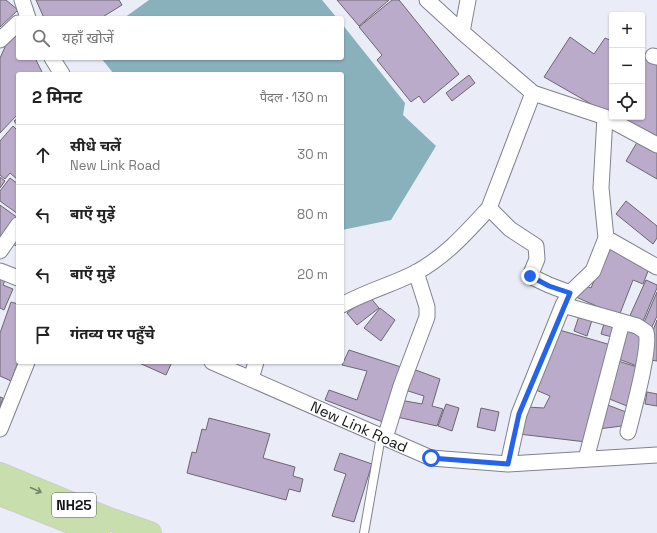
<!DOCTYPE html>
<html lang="hi">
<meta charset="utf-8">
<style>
body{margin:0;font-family:"Space Grotesk","Noto Sans Devanagari",sans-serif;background:#f6f6f6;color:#222}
.controls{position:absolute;right:12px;top:12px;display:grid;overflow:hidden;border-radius:4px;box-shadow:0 1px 3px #0004}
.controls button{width:36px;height:36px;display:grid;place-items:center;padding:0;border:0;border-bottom:1px solid #e0e0e0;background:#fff;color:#222;font:20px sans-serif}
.stop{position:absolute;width:12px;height:12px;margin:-9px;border:3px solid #2563eb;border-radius:50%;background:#fff}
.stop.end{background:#2563eb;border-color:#fff;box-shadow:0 1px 4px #0008}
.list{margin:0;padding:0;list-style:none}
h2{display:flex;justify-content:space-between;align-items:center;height:52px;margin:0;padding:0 16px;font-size:17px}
h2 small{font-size:13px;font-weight:400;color:#767676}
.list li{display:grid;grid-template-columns:26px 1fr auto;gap:12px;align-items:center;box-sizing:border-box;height:60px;padding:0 16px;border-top:1px solid #e0e0e0}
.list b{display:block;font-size:15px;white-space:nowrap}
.list p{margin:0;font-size:13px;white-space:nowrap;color:#767676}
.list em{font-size:13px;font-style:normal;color:#767676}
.icon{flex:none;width:22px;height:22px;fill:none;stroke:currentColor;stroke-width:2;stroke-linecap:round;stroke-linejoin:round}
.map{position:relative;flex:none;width:657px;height:533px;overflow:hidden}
.search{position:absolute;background:#fff;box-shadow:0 1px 3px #0004;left:16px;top:16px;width:328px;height:44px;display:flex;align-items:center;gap:10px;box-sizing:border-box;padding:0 14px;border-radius:4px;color:#767676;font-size:15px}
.panel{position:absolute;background:#fff;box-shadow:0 1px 3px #0004;left:16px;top:72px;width:328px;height:292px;border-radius:4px}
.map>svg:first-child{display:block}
.water{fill:#88b1bc}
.building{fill:#bbabca;stroke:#6c6770}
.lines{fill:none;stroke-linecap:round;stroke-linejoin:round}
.lane-casing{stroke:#80828c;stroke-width:10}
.street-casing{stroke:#80828c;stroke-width:17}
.primary-casing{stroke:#ccc;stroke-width:24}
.lane{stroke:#fff;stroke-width:8}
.street{stroke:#fff;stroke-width:15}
.primary{stroke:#c8dfad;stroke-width:22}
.oneway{stroke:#77856a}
.route{stroke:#2563eb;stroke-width:5}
.labels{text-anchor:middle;stroke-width:3;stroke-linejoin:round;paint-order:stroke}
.shield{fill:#fff;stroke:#5b5c5e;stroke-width:1}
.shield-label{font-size:14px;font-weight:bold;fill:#151619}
.street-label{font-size:15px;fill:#151619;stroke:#fff}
</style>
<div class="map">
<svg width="657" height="533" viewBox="0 0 657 533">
<rect width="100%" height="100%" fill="#eaecf7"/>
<path class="water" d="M149 0H322L337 18H124Z
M342 24 405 103 403 115 436 146 391 220 342 230V74H114L101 58H342Z"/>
<path class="building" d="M0 0H6L18 10 0 27Z
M36 0H119L122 5 101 18H44Z
M337 0H389L359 26Z
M392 0H399L459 74 424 103 419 96 411 102 377 60 382 55 359 27Z
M18 34V58H35L43 74H18V114L0 133V58L6 45Z
M570 37 594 54 605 38 612 41V116L544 77Z
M642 55 657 62V142L613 117H642Z
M469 75 475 83 452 101 446 93Z
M18 118V126L14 121Z
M13 126 18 131V180L10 173 5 179 0 175V141Z
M639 139 657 149V179L626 161Z
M0 177 5 181 0 188Z
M10 178 18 184V214L0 201V191Z
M626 201 657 226V238L653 244 616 214Z
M0 205 18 218V221L0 248Z
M18 232V247L13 244Z
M608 248 650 266 643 284 633 280 619 316 576 297 581 284 591 288Z
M0 276 6 278 3 285 13 289 4 310 0 308Z
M646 280 657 285V288L641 326 628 320Z
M657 292V316L651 329 643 325Z
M369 296 379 308 357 325 347 313Z
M11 302 18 304V362L11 381 0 376V333Z
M380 308 395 320 381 341 364 328Z
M580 313 593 317 587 336 574 331Z
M605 320 616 323 612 337 601 334Z
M657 320V361L650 360 652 333Z
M623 326 646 335 637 366 616 358Z
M556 329 611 345 586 442 519 434 527 407 544 408 550 396 536 390Z
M349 350 404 368 383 422 325 400 329 390 357 400 367 371 342 365Z
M615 360 637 367 627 406 607 398Z
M137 362H172L166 375Z
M413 369 440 379 432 406 443 409 437 426 397 417 400 400 422 404 424 396 405 390Z
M647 392 657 394V406L645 404Z
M0 397 3 398 0 407Z
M446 404 459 408 452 431 438 426Z
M605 404 626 412 622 426 598 429Z
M481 408 499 412 495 431 477 427Z
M209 418 270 434 263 458 295 467 293 476 303 479 300 492 289 489 286 500 187 473 192 452 196 453 202 429 206 430Z
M340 453 372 464 354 522 332 516 346 474 334 470Z"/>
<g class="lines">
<defs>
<path id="lane" d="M364 533 381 436"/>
<path id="street" d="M22 0 28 18
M427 0 462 32
M468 0 462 32 533 93 605 117 657 145
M0 40 18 23
M653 56 657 57
M52 58 62 74
M533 93 489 208 510 229 536 246 537 259 530 276 549 285 570 293
M606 238 657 267
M0 251 18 225
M0 271 18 278
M342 305C365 292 391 285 415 273 445 257 466 233 489 208
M563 305 637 326 646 332C651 347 633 412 628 432
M212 362 431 458 508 464 657 455
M251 379 256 362
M0 429 27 362
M385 438 401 386 427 317V307L416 272
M586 459 622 322
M508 464 519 414 563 305 570 293 593 271 606 238 601 188 605 117"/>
<path id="primary" d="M0 474 109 519 150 533
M0 494 98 533"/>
</defs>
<use href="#lane" class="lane-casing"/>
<use href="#street" class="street-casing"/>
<use href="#primary" class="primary-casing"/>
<use href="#lane" class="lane"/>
<use href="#street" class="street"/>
<use href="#primary" class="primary"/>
</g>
<defs><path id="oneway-shaft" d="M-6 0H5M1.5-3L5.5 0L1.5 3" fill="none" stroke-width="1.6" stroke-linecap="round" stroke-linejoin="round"/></defs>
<use class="oneway" href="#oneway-shaft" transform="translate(36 490) rotate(24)"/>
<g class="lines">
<path class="route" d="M431 458 508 464 519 414 570 293 549 286 530 276"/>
</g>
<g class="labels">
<rect class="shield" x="52" y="493" width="44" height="24" rx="3"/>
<g class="shield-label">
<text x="74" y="510">NH25</text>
</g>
<g class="street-label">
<text transform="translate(359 427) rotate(24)" y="5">New Link Road</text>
</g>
</g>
</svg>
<div class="controls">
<button>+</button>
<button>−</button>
<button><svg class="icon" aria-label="locate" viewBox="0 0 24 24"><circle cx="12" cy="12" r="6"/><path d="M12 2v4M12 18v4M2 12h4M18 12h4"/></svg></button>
</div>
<div class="stop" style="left:431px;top:458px"></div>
<div class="stop end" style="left:530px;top:276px"></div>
<div class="search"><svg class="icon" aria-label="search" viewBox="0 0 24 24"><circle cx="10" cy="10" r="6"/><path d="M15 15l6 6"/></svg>यहाँ खोजें</div>
<section class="panel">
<h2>2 मिनट<small>पैदल · 130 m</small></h2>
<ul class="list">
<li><svg class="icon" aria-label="ahead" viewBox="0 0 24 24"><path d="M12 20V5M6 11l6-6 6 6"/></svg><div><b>सीधे चलें</b><p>New Link Road</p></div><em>30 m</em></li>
<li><svg class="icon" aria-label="left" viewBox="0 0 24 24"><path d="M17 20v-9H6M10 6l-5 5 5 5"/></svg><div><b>बाएँ मुड़ें</b></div><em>80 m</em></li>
<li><svg class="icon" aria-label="left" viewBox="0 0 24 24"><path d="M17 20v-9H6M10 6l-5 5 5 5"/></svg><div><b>बाएँ मुड़ें</b></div><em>20 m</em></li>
<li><svg class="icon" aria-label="arrive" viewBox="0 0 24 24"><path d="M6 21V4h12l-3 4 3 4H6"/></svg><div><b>गंतव्य पर पहुँचे</b></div></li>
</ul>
</section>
</div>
